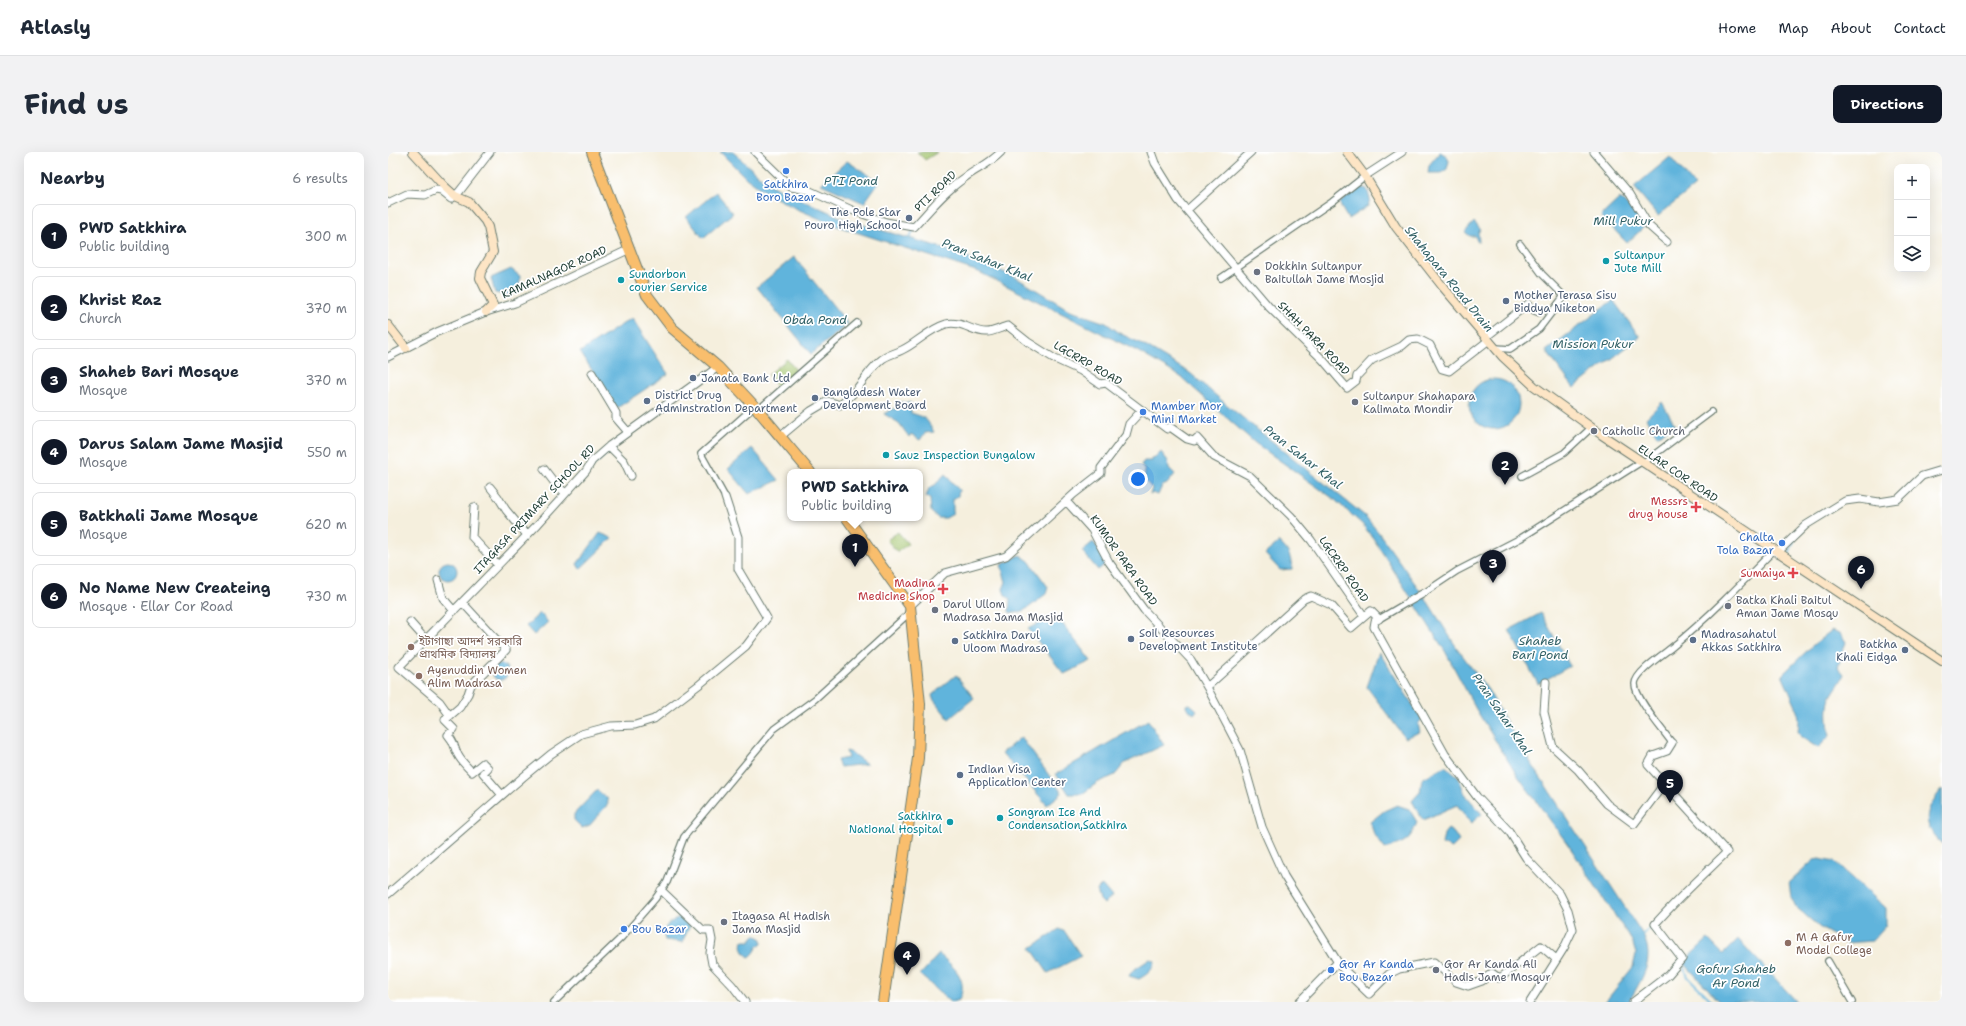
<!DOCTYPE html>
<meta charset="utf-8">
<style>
body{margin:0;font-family:"Shantell Sans","Noto Sans Bengali",sans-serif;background:#f2f2f3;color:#1f2937}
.controls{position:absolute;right:12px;top:12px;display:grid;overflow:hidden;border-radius:8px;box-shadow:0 4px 16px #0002}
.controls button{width:36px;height:36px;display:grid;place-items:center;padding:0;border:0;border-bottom:1px solid #e0e1e3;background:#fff;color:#1f2937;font:20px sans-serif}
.you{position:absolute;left:750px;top:327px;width:14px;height:14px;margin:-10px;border:3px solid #fff;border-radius:50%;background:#1a73e8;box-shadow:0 0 0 6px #1a73e833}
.badge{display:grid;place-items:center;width:26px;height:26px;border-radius:50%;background:#111827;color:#fff;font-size:13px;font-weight:700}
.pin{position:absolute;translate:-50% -33px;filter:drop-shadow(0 1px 2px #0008)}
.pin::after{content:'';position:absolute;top:21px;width:14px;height:12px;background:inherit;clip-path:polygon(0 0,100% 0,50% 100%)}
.popup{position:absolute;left:399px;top:317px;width:136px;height:52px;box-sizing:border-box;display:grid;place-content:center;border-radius:8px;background:#fff;filter:drop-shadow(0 1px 3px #0005);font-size:13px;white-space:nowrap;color:#747a83}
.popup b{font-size:15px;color:#1f2937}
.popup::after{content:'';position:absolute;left:50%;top:100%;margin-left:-8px;border:8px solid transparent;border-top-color:#fff}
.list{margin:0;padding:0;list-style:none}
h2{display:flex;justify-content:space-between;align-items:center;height:52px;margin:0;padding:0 16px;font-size:17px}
h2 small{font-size:13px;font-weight:400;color:#747a83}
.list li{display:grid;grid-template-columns:26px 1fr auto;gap:12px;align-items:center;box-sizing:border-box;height:64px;margin:0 8px 8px;padding:0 8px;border:1px solid #e0e1e3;border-radius:8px}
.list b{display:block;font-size:15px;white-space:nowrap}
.list p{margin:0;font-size:13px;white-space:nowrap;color:#747a83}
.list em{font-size:13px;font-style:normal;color:#747a83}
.icon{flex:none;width:22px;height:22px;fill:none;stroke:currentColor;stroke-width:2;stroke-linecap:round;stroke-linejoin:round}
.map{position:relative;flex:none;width:1554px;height:850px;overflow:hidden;border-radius:8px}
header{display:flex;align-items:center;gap:24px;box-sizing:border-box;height:56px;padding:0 20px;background:#fff;border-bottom:1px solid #e0e1e3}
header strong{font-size:19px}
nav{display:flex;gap:22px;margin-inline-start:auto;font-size:14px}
.intro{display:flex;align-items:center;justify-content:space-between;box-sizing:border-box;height:96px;padding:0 24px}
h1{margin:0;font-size:28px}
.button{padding:10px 18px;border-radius:8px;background:#111827;color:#fff;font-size:14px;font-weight:700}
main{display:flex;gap:24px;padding:0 24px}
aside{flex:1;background:#fff;border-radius:8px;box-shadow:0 4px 16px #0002}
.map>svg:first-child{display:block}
.green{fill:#a3c46d;stroke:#618050}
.water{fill:#60b4dc;stroke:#407888}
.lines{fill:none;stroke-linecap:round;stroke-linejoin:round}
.stream{stroke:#60b4dc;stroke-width:2}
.minor-casing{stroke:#6a7b6f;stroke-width:8}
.tertiary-casing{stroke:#6a7b6f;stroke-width:9}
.secondary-casing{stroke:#6a7b6f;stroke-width:10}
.trunk-casing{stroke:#6a7b6f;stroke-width:12}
.minor{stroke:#fff;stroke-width:5.5}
.tertiary{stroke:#fff;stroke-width:7}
.secondary{stroke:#fde5c5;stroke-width:8}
.trunk{stroke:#f9be6d;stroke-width:10}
.shop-dot{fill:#3f7fe0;stroke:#fff;stroke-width:1.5}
.service-dot{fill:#5c6f8a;stroke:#fff;stroke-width:1.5}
.culture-dot{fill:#0f9aa8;stroke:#fff;stroke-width:1.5}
.worship-dot{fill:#6b7280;stroke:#fff;stroke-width:1.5}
.health-dot{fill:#e0444e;stroke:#fff;stroke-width:1.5}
.education-dot{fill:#8d6e63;stroke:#fff;stroke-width:1.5}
.labels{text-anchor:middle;stroke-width:3.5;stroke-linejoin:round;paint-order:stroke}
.shop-label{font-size:11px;fill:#366cbe;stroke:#fff;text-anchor:start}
.street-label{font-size:11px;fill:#1f3d34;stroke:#fff}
.service-label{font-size:11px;fill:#4e5e75;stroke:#fff;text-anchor:start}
.culture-label{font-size:11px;fill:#0d838f;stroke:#fff;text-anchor:start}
.worship-label{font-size:11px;fill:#5b616d;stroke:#fff;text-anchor:start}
.health-label{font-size:11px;fill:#be3a42;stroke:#fff;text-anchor:end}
.education-label{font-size:11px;fill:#785e54;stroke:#fff;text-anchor:start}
.water-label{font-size:12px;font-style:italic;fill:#326166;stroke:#fff}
</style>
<header>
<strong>Atlasly</strong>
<nav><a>Home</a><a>Map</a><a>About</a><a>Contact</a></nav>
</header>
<div class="intro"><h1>Find us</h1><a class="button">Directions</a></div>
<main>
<aside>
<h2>Nearby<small>6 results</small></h2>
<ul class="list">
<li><span class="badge">1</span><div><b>PWD Satkhira</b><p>Public building</p></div><em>300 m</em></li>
<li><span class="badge">2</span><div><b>Khrist Raz</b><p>Church</p></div><em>370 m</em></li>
<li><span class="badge">3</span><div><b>Shaheb Bari Mosque</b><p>Mosque</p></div><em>370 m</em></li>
<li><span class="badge">4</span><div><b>Darus Salam Jame Masjid</b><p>Mosque</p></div><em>550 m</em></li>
<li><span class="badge">5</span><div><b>Batkhali Jame Mosque</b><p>Mosque</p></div><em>620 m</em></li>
<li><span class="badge">6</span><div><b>No Name New Createing</b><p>Mosque · Ellar Cor Road</p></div><em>730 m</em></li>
</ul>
</aside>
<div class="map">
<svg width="1554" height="850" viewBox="0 0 1554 850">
<rect width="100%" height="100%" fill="#fff"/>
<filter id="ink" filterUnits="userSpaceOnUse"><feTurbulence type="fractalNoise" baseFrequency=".025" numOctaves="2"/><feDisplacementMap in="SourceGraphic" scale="8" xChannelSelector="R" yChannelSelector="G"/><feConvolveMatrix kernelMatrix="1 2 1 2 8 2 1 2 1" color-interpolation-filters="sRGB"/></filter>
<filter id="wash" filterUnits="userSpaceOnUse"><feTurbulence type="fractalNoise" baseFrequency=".012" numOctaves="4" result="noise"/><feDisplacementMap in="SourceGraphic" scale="16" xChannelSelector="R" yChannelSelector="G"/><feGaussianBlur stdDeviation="0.9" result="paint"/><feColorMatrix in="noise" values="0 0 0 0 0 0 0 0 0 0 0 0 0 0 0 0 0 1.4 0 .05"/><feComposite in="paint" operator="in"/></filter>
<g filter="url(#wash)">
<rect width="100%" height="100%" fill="#f5efdd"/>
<path class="green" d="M529 0H550L537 8Z
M399 207 408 218 389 234 380 223Z
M510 380 520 392 509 400 499 388Z"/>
<path class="water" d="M332 0H345L380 32 410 46 461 69 545 93 590 109 627 125 683 159 718 171 733 182 752 191 802 221 839 253 977 364 991 381 1038 447 1069 496 1100 538 1134 597 1255 783C1268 810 1253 827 1241 850H1217L1245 815 1248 802 1244 789 1181 694 1127 620 1089 559 1057 499 985 386 974 372 946 347 867 291 793 225 749 199 591 120 446 73 407 56 377 40 358 26Z
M1052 0 1059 4 1061 9 1059 17 1053 21H1040L1041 13Z
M1282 5 1307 34 1270 64 1246 35Z
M459 9 491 30 476 51 433 32Z
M972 35 979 37 982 47 980 54 960 67 953 55 952 50Z
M328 40 345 61 315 86 298 65Z
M1232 46 1258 73 1239 91 1213 64Z
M1086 70 1093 78 1090 80 1091 89H1089L1087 84H1082L1077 80Z
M406 105 460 172 423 202 369 135Z
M123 117 132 124 131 139 118 143 107 141 103 126Z
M1225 148 1252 185 1186 236 1158 199Z
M244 166 280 222 229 256 192 200Z
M1081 252a25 25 0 1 1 50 0a25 25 0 1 1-50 0Z
M512 250 523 251V261C540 266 538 267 546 280L537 281 532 288 523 282 521 285 511 271 496 262 504 257H508Z
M1274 250 1287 273 1269 284 1258 266Z
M364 296 391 328 361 342 340 317Z
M773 300 780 309 781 316 787 322 779 332 774 334 770 343 765 341 762 343 764 336 756 328 757 319 753 313 756 309H764V307L767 306Z
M557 322 571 338 570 344 565 347V362L558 366H550L543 360 542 347 538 345 541 336 547 333Z
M212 381 224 386 192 417 189 412Z
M705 390 721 409 710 418 694 399Z
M891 390C900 398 903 404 904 417L892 418 877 402Z
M632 403 641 409 660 435 658 442C648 449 634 465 621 460L622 447 617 443 615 437 618 430 613 413Z
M51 419a9 9 0 1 1 18 0a9 9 0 1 1-18 0Z
M152 461 160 470 146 483 138 474Z
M1153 461 1182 514 1150 532 1121 478Z
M667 462 703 509 676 522 640 477Z
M1444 478 1452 481 1458 490 1450 515 1456 522C1453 531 1446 538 1442 546 1438 558 1440 572 1442 584L1430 596 1413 585 1410 579 1411 569 1410 559 1394 523 1425 493Z
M991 500 1034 567 1030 572 1032 580 1017 586 979 535Z
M104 520a8 8 0 1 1 16 0a8 8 0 1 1-16 0Z
M568 523 586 546 561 567 545 547 544 543Z
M802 552 809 558 806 562 798 555V553Z
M760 568 776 593 737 611 727 623 709 631 694 642H681L668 622Z
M633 585 674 641 659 653 614 601Z
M458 599 462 600 479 612 452 615 449 608 460 606Z
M1057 614 1070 624 1077 642 1094 662 1083 671 1069 653 1035 668 1024 649 1032 640 1034 627Z
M1554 637V692C1532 671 1537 658 1554 637Z
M209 638 219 646 220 652 202 673 194 676 186 668V662Z
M1009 653 1021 657 1029 670C1022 690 1017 690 997 697L986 682 982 670 996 659Z
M1060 677 1066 681 1071 689 1064 696 1054 692 1056 682Z
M1431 707 1447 710 1498 756V773L1484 789 1458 791 1431 775 1408 755 1403 745 1401 731 1426 708Z
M714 733 724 745 716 752 712 748 709 738Z
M295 763 299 766 302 774 294 790 277 788C273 773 283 770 295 763Z
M671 777 677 780 693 804 660 821 643 796Z
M367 783 374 787V791C368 794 368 802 361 805 355 801 353 795 355 789H362Z
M1320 787 1335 802 1350 787 1409 850H1332L1295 810Z
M551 802C566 815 581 827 571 848L563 850 532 823Z
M762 807 767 809C766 818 758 823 751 827L741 824 744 819Z"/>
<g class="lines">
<path class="stream" d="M522 85 526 77
M861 126 870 137
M204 314 219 301
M1400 405 1406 388
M1255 783 1262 775 1275 788
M1294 809 1300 825 1325 850
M987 831 995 823"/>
</g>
</g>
<g filter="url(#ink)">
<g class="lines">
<defs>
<path id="minor" d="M833 126 944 50 977 24
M1108 196 1122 197 1151 177 1176 144 1154 122 1132 92
M370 258 469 171
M1255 311 1323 260
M1134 324 1176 301 1203 276
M337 345 313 302 367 254
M1036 441 1069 419 1133 386 1253 310
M991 467 1020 450
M1284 591C1275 578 1247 546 1247 532 1247 521 1274 503 1283 496 1319 467 1353 432 1386 398
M1440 809 1464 850
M166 850 234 785 267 747 279 730 296 685 386 577 427 547 519 463 521 458"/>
<path id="tertiary" d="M367 0 403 35 420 38 466 59 498 70 526 75C542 58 556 40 575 27 589 16 599 14 613 0
M763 0 767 11 790 48 881 155 935 208 959 236 968 229 969 224 984 208 1014 194 1021 188 1030 187 1042 193 1054 217 1061 219 1101 188
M1206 0 1242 42 1261 74 1279 90
M977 24 1014 0
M0 51 19 42 37 43 48 38 53 39 63 47 71 40 102 0
M799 58 863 0
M1098 185 1140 152 1146 158 1151 160
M0 205 49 180 95 161 127 151 242 97
M204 221 228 261V266L240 280
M393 284 423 259 440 249 452 253C470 241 476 223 492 209 498 203 506 202 514 198 529 191 541 177 558 172 573 168 586 181 599 180 606 180 614 175 620 174L640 190 667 207 693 219 712 232 718 231 779 277 782 275 799 287 806 289 809 286 826 305 862 324 903 364 923 388 976 464
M221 294 236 309 243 324
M156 317 169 334 178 341
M102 335 110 345 118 358 139 383
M678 349 704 378 721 410 756 458 803 508 819 535 852 598 874 675 896 724 949 809 948 812 911 850
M86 355 84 385 110 413
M1389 401 1418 373 1457 349 1472 347 1491 350 1510 347 1534 324 1554 318
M50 428 55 446 66 459
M74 450 118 498 83 533 80 542 72 555 57 568 66 577 60 583C68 592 65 594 70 603 73 609 79 615 84 620L95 611 100 616 95 621 114 643
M1020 450 1036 441
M522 454 557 421 618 404 686 342 713 321V316L738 283 741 272 754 258
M22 470 38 488
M1158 530 1156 560 1165 595 1190 618 1219 652 1246 672 1276 632
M819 535 916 447 923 444 943 453 963 476 983 459 991 467 987 469 986 475 1057 602 1089 645 1121 679 1138 706 1172 742 1180 758 1185 777 1176 796 1142 850
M62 564 52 550 11 515 150 372 198 319 204 309 221 294 330 215
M273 738 315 778H322L324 788 322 801 324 812 344 833 357 850
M0 742 135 625 163 602 193 582 223 574 247 573 266 567 312 532 358 494 379 466 350 417V385L337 345
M949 811 981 842 1001 822 1011 817 1046 810 1068 830 1080 834 1094 829 1104 821 1111 826 1116 823 1153 794 1168 807
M1245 850 1280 823 1294 807 1267 772C1290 746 1314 724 1339 700L1260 613 1265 604 1279 599 1284 591"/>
<path id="secondary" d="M25 0 56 34 67 44 81 50 97 69 100 75 105 100 93 120 92 126 105 153 98 160
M959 0 977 24 1008 75 1055 135 1114 204 1146 234 1214 283 1554 509
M0 173 18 196"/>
<path id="trunk" d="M204 0 259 143 284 176 330 215 370 258 422 320
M459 366 522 454 532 552 530 606 495 850"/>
</defs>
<use href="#minor" class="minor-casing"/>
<use href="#tertiary" class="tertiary-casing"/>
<use href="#secondary" class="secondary-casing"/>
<use href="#trunk" class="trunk-casing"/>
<use href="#minor" class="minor"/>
<use href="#tertiary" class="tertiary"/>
<use href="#secondary" class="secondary"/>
<use href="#trunk" class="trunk"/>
</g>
</g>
<g class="shop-dot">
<circle cx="398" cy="19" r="4"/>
<circle cx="755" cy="260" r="4"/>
<circle cx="1394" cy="391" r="4"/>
<circle cx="236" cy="777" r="4"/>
<circle cx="943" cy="818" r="4"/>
</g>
<g class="service-dot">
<circle cx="521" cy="66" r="4"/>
<circle cx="1118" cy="149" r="4"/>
<circle cx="305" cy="226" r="4"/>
<circle cx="427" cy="246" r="4"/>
<circle cx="259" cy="249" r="4"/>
<circle cx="743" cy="487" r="4"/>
<circle cx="1305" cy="488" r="4"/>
<circle cx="567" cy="489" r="4"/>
<circle cx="1517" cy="498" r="4"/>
<circle cx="572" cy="623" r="4"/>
</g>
<g class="culture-dot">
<circle cx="1218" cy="109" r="4"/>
<circle cx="233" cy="128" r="4"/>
<circle cx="498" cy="303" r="4"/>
<circle cx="612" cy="666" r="4"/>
<circle cx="562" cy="670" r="4"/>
</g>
<g class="worship-dot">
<circle cx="869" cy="120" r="4"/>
<circle cx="967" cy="250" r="4"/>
<circle cx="1206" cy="279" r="4"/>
<circle cx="1340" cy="454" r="4"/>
<circle cx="547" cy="458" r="4"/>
<circle cx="336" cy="770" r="4"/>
<circle cx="1048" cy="818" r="4"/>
</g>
<g class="health-dot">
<path d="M1306 349h4v4h4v4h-4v4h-4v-4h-4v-4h4z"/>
<path d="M1403 415h4v4h4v4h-4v4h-4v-4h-4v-4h4z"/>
<path d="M553 431h4v4h4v4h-4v4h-4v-4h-4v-4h4z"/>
</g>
<g class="education-dot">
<circle cx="23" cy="495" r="4"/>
<circle cx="31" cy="524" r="4"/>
<circle cx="1400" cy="791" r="4"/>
</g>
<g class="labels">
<g class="shop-label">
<text x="398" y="36" text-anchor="middle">Satkhira<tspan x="398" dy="13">Boro Bazar</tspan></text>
<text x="763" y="258">Mamber Mor<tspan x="763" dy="13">Mini Market</tspan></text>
<text x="1386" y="389" text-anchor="end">Chalta<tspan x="1386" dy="13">Tola Bazar</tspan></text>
<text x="244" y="781">Bou Bazar</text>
<text x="951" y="816">Gor Ar Kanda<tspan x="951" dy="13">Bou Bazar</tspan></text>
</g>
<g class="street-label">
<text transform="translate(547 39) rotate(-44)" y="4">PTI ROAD</text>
<text transform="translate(166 120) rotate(-24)" y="4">KAMALNAGOR ROAD</text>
<text transform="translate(926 186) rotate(46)" y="4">SHAH PARA ROAD</text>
<text transform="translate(700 211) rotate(30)" y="4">LGCRRP ROAD</text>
<text transform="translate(1290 321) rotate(34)" y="4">ELLAR COR ROAD</text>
<text transform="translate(146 357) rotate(-47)" y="4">ITAGASA PRIMARY SCHOOL RD</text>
<text transform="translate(736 408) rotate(55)" y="4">KUMOR PARA ROAD</text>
<text transform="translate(956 417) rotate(55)" y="4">LGCRRP ROAD</text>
</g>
<g class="service-label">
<text x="513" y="64" text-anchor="end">The Pole Star<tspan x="513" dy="13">Pouro High School</tspan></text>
<text x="1126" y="147">Mother Terasa Sisu<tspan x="1126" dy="13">Biddya Niketon</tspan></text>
<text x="313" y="230">Janata Bank Ltd</text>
<text x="435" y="244">Bangladesh Water<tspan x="435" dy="13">Development Board</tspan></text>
<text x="267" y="247">District Drug<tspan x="267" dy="13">Adminstration Department</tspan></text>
<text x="751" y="485">Soil Resources<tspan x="751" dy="13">Development Institute</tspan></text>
<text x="1313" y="486">Madrasahatul<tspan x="1313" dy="13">Akkas Satkhira</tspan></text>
<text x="575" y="487">Satkhira Darul<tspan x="575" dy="13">Uloom Madrasa</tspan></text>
<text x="1509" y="496" text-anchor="end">Batkha<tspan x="1509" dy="13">Khali Eidga</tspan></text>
<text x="580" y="621">Indian Visa<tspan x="580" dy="13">Application Center</tspan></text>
</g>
<g class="culture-label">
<text x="1226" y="107">Sultanpur<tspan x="1226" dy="13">Jute Mill</tspan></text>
<text x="241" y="126">Sundorbon<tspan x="241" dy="13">courier Service</tspan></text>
<text x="506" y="307">Sauz Inspection Bungalow</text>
<text x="620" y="664">Songram Ice And<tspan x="620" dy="13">Condensation,Satkhira</tspan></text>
<text x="554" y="668" text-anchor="end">Satkhira<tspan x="554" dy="13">National Hospital</tspan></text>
</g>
<g class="worship-label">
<text x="877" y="118">Dokkhin Sultanpur<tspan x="877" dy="13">Baitullah Jame Mosjid</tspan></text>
<text x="975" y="248">Sultanpur Shahapara<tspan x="975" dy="13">Kalimata Mondir</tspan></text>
<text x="1214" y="283">Catholic Church</text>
<text x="1348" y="452">Batka Khali Baitul<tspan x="1348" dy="13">Aman Jame Mosqu</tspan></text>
<text x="555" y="456">Darul Ullom<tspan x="555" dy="13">Madrasa Jama Masjid</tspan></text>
<text x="344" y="768">Itagasa Al Hadish<tspan x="344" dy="13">Jama Masjid</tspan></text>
<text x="1056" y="816">Gor Ar Kanda Ali<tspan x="1056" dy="13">Hadis Jame Mosqur</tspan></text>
</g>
<g class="health-label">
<text x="1300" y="353">Messrs<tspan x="1300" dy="13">drug house</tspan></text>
<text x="1397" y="425">Sumaiya</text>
<text x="547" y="435">Madina<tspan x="547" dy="13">Medicine Shop</tspan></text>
</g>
<g class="education-label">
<text x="31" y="493">ইটাগাছা আদর্শ সরকারি<tspan x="31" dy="13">প্রাথমিক বিদ্যালয়</tspan></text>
<text x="39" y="522">Ayenuddin Women<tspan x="39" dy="13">Alim Madrasa</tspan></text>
<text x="1408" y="789">M A Gafur<tspan x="1408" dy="13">Model College</tspan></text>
</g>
<g class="water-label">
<text x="463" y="33">PTI Pond</text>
<text x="1235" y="73">Mill Pukur</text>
<text transform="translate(599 108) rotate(22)" y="4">Pran Sahar Khal</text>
<text transform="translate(1061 127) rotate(51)" y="4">Shahapara Road Drain</text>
<text x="427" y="172">Obda Pond</text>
<text x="1205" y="196">Mission Pukur</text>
<text transform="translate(915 305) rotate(38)" y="4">Pran Sahar Khal</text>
<text x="1152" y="493">Shaheb<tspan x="1152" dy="14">Bari Pond</tspan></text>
<text transform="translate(1114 562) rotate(56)" y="4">Pran Sahar Khal</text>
<text x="1348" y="821">Gofur Shaheb<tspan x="1348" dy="14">Ar Pond</tspan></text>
</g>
</g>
</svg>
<div class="controls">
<button>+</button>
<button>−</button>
<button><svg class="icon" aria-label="layers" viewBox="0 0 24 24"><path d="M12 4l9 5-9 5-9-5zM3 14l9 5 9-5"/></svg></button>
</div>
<div class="you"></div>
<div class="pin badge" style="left:467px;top:415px">1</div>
<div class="popup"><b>PWD Satkhira</b>Public building</div>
<div class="pin badge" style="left:1117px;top:333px">2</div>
<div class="pin badge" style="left:1105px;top:431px">3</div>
<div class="pin badge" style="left:519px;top:823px">4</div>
<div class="pin badge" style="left:1282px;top:651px">5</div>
<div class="pin badge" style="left:1473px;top:437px">6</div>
</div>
</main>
